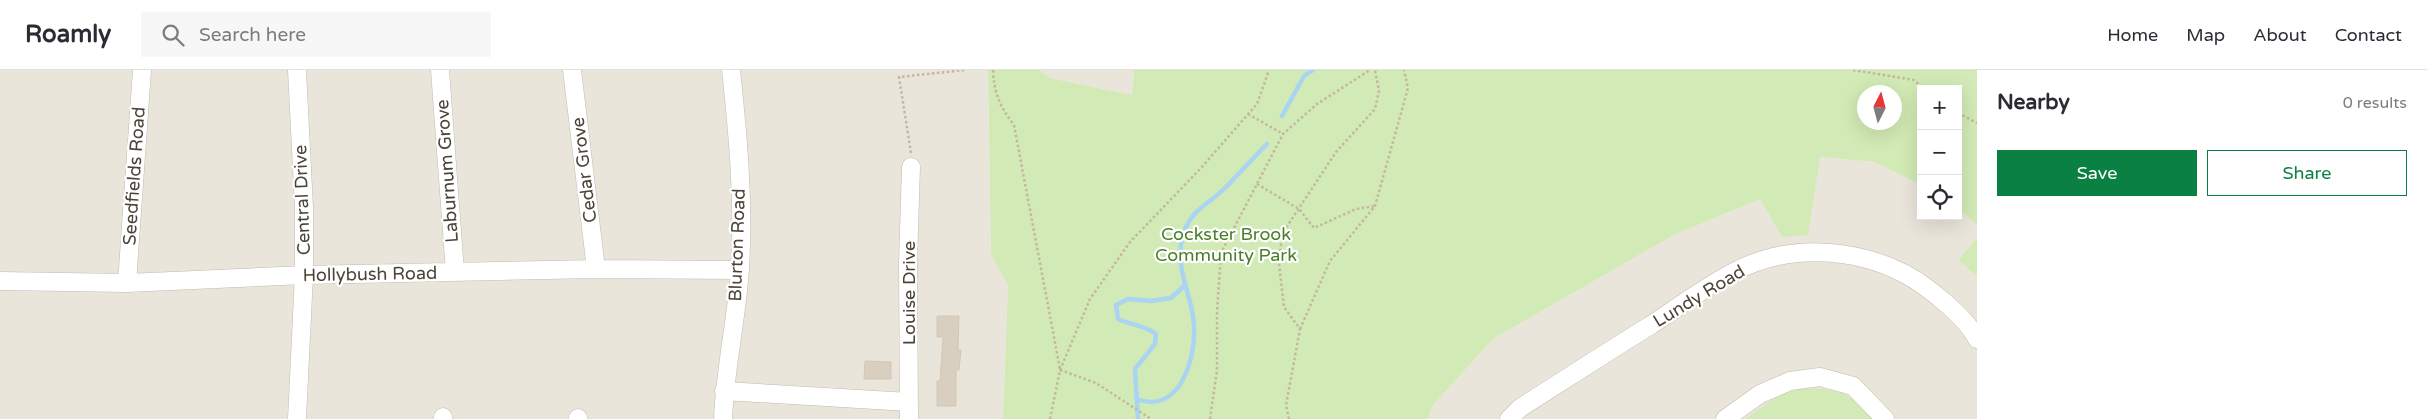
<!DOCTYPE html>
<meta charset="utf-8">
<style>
body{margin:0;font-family:"Varela Round",sans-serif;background:#f7f7f7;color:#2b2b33}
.controls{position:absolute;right:15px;top:15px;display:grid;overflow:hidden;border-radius:0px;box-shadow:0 5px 20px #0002}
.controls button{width:45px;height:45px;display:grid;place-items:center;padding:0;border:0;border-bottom:1px solid #e1e1e2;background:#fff;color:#2b2b33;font:25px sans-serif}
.compass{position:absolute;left:1857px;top:15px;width:45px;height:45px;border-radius:50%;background:#fff;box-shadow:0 5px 20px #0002;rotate:6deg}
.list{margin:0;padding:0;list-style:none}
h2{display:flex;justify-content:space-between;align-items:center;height:65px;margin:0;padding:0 20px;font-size:21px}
h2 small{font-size:16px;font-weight:400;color:#7c7c81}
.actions{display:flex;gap:10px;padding:15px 20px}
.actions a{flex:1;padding:11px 0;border:1px solid #0b8043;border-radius:0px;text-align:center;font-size:18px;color:#0b8043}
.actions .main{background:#0b8043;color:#fff}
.icon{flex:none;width:28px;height:28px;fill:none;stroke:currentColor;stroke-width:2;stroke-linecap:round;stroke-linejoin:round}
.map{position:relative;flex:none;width:1977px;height:349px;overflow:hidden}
header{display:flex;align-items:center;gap:30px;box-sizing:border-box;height:70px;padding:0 25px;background:#fff;border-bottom:1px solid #e1e1e2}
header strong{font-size:24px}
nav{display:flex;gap:28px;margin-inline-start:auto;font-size:18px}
.search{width:350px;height:45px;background:#f7f7f7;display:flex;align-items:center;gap:12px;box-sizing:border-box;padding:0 18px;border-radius:0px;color:#7c7c81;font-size:19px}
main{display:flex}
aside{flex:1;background:#fff}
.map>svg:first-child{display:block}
.residential{fill:#eae5da}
.green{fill:#d2eab5;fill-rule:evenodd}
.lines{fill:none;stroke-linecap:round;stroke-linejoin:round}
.stream{stroke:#a9d4f2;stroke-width:4.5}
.building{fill:#d8cfc1;stroke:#d3c7b4}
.minor-casing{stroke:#c2bbae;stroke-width:19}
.path{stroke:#c4b79f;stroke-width:2.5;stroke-dasharray:2.5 2.5;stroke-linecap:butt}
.minor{stroke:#fff;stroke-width:18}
.labels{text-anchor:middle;stroke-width:4.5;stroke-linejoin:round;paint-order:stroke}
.street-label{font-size:18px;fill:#4b4439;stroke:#fff}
.park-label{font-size:18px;fill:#4a7f2a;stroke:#fff}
</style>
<header>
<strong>Roamly</strong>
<div class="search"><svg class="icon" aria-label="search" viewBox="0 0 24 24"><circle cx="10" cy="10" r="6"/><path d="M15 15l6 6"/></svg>Search here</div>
<nav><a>Home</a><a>Map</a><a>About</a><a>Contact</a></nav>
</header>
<main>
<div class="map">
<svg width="1977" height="349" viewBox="0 0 1977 349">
<rect width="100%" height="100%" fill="#f6f3ec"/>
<path class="residential" d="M0 0H988L991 185 1008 215 1003 349H0Z
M1040 0H1134L1132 25 1050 8Z
M1819 87 1874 92 1921 115V146H1958V139L1977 155V168L1958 190 1977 206V349H1428L1433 335 1493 269 1672 166 1760 129 1782 167Z"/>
<path class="green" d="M988 0H1040L1050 8 1132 25 1134 0H1977V155L1958 139V19H1921V115L1874 92 1820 87 1808 165 1782 167 1760 129 1672 166 1493 269 1433 335 1428 349H1003L1008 215 991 185ZM1894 22V52H1864V22Z
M1977 168V206L1958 190Z
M1800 319C1835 318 1850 321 1873 349H1745L1781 324Z"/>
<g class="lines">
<path class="stream" d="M1282 46 1304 6 1313 0
M1136 329C1180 345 1196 289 1194 255 1192 221 1172 197 1184 162 1192 139 1209 134 1225 118 1239 104 1253 88 1267 74
M1138 349 1135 299 1155 274 1156 264C1144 255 1131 255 1118 249L1116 235 1128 229 1151 231 1171 228 1185 215"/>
</g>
<path class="building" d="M937 246H959L958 280H961L959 300H956V336H937V311H940L943 267H937Z
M865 291 891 292V309H864Z"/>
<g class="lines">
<defs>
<path id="minor" d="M297 0 304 138V205L297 349
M440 0 455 202
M572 0 596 199
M0 211 127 213 304 205 596 199 740 200
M127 213 142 0
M724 321 909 332
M443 349V347
M578 349V348
M723 349C725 298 737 248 740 198 744 132 738 65 731 0
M909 349 908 193 911 97
M1509 349 1520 338C1564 310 1607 282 1651 255 1678 237 1705 217 1734 202 1786 174 1853 177 1905 204 1926 215 1966 247 1977 269
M1725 349 1760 324 1790 311 1820 307 1853 316 1885 349"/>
</defs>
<use href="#minor" class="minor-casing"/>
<path class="path" d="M993 0C994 23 1000 37 1014 55L1060 299
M1853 0 1914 10 1924 19
M1958 43 1977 53
M1248 44 1283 64
M911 83 899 7 965 0
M1257 114 1299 139 1314 158 1356 139 1375 136
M1300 259 1330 191 1375 136 1408 18 1404 0
M1060 300 1096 313 1151 349
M1050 349 1060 300 1090 229 1130 172 1201 98 1257 34 1269 0
M1210 349 1217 300V242L1221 183 1283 64 1317 34 1370 0
M1289 349 1286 335 1300 259 1284 237 1279 194 1282 164 1336 82 1375 39 1379 21 1375 0"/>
<use href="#minor" class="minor"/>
</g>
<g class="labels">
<g class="street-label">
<text transform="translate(584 100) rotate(-97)" y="6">Cedar Grove</text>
<text transform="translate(447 101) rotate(-94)" y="6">Laburnum Grove</text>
<text transform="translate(134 106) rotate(-86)" y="6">Seedfields Road</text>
<text transform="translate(302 130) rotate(-92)" y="6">Central Drive</text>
<text transform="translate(737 175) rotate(-88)" y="6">Blurton Road</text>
<text transform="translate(370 204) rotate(-1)" y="6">Hollybush Road</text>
<text transform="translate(909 223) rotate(-90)" y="6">Louise Drive</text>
<text transform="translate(1699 226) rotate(-31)" y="6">Lundy Road</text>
</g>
<g class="park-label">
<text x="1226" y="170">Cockster Brook<tspan x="1226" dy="21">Community Park</tspan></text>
</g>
</g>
</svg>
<div class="controls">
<button>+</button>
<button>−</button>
<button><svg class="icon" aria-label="locate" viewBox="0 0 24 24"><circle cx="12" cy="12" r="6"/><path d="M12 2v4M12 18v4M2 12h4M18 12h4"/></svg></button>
</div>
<svg class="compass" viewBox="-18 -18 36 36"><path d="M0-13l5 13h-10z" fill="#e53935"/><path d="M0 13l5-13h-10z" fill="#7c7c81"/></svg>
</div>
<aside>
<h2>Nearby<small>0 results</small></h2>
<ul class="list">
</ul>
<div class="actions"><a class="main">Save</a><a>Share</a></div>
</aside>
</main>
